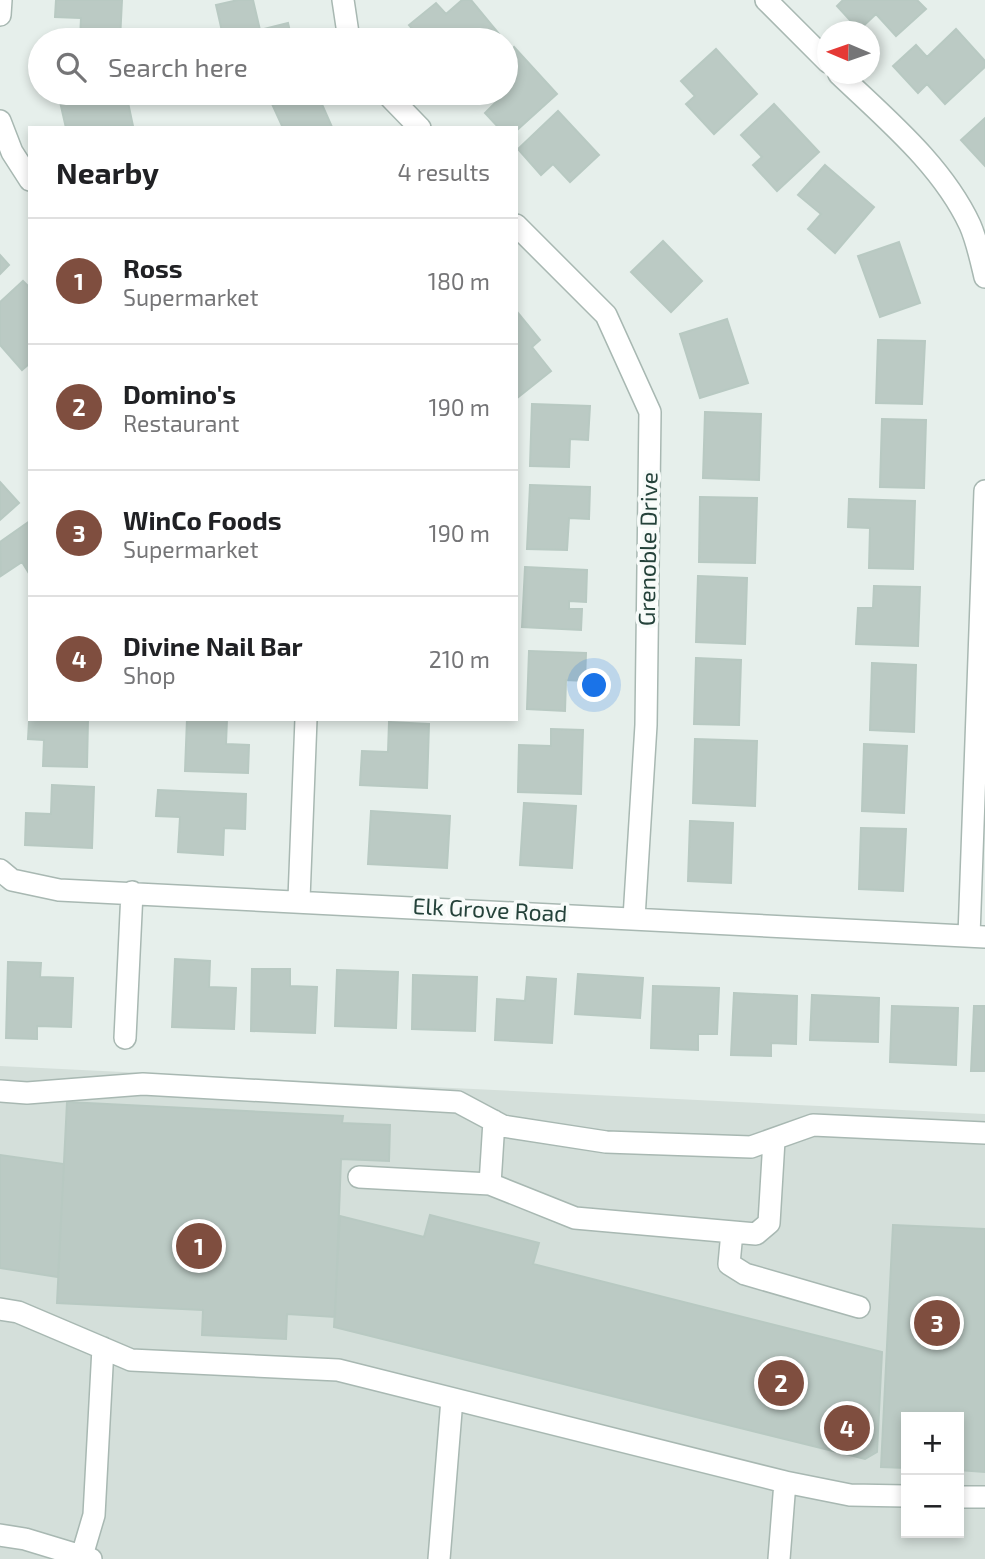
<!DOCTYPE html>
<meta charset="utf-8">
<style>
body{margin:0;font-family:"Exo 2",sans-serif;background:#f2f2f2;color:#202124}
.controls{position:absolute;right:21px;bottom:21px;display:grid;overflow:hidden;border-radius:0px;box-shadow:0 4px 10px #0003}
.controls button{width:63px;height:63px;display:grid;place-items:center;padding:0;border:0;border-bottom:2px solid #e0e0e0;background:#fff;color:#202124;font:35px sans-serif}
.compass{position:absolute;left:817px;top:21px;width:63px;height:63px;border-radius:50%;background:#fff;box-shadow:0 4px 10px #0003;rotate:272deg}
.you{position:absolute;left:595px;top:686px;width:24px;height:24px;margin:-18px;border:5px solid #fff;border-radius:50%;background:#1a73e8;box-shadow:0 0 0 10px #1a73e833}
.badge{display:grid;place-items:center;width:46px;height:46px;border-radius:50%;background:#7f4e3f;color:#fff;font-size:23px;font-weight:700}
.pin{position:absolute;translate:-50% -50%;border:4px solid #fff;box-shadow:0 2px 7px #0006}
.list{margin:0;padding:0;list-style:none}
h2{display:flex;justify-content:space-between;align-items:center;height:91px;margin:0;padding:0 28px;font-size:30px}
h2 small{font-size:23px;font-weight:400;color:#757577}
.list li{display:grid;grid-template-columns:46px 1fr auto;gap:21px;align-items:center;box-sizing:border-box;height:126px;padding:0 28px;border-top:2px solid #e0e0e0}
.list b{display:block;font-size:26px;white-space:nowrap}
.list p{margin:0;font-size:23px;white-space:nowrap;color:#757577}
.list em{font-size:23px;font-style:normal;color:#757577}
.icon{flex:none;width:38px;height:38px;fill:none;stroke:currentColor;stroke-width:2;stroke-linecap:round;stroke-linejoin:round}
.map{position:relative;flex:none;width:985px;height:1559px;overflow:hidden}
.search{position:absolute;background:#fff;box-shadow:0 4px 10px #0003;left:28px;top:28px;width:490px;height:77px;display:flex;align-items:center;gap:18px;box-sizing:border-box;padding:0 24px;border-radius:38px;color:#757577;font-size:26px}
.panel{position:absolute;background:#fff;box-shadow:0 4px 10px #0003;left:28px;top:126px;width:490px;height:595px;border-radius:0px}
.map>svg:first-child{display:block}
.built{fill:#d4dfda;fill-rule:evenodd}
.building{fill:#bbcac4;stroke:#b8c9c2;stroke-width:2}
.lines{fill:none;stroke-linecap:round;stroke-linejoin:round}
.minor-casing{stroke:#a8b8b2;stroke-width:24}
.minor{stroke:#fff;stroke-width:21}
.labels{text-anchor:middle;stroke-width:7;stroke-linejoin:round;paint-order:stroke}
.street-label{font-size:23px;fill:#24423a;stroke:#f7fbf9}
</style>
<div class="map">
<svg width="985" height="1559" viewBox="0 0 985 1559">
<rect width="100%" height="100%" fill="#e6efeb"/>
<path class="built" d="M0 1066 985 1114V1559H0ZM906 1417H959V1533H906Z"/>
<path class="building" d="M56 0H122L120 40H80L81 18 55 17Z
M238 0H253L260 30 288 23 292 40H224L216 5Z
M462 0H471L499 34 492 40H422L409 25 436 3 446 14Z
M843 0H917L926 9 896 36 876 14 859 30 837 6Z
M956 29 985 61V67L945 104 927 84 918 93 893 66 916 45 927 57Z
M514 47 557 94 516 131V128H499L485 113 502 96 499 93H506V54Z
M716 49 757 94 714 134 686 104 695 96 681 81Z
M58 93H126L133 126 66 128Z
M267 93H317L332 127 283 128Z
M774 104 819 152 777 191 753 165 762 157 741 135Z
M558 111 599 155 570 182 553 164 541 175 518 149Z
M985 118V166L961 140Z
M825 165 874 207 835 253 808 229 821 214 798 195Z
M663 241 702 281 671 312 631 272Z
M899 242 920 303 880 317 858 256Z
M0 255 9 265 0 274Z
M23 281 30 288V363L22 370 0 345V302Z
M518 313 540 340 532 347 551 371 516 399Z
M727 319 748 383 700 398 680 334Z
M878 340 925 341 922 404 876 403Z
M532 404 590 406 588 440 570 439 569 467 530 466Z
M705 412 761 414 759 480 703 478Z
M882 419 926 420 924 488 880 487Z
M0 482 19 503 0 520Z
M530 485 590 487 589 519 569 518 567 550 527 549Z
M700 497 757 498 755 563 699 562Z
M849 499 915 501 913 569 869 568 870 528 848 527Z
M30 521V575L22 562 1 576 0 542Z
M525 567 587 570 586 602 569 601V609H582L581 630 522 627Z
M698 576 747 578 745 644 696 642Z
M874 586 920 587 918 646 856 644 858 608H873Z
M529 651 586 653 585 681 566 680 565 711 527 709Z
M696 658 741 660 739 725 694 724Z
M872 663 916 665 914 732 870 730Z
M30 704V719H88L87 767 43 766 44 740 28 739Z
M187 719H227L226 744 249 745 248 773 185 771Z
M389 722 429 724 427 788 360 785 362 751 388 752Z
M551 729 583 730 581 794 518 792 519 745 551 746Z
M695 739 757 741 755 806 693 803Z
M864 744 907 746 904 813 862 811Z
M52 785 94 787 92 848 25 845 26 813 51 814Z
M158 790 246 794 245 829 224 828 223 855 178 852 180 817 156 816Z
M524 803 576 806 572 868 520 865Z
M371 811 450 816 447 868 368 864Z
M690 821 733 823 731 883 688 881Z
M861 828 906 829 903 891 859 889Z
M175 959 210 961 209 987 236 988 234 1029 172 1027Z
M8 962 41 963 40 977 73 978 71 1027 37 1026V1039L6 1038Z
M252 969H290V986L317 987 315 1033 251 1031Z
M337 970 398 972 396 1028 335 1026Z
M578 974 643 978 640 1018 575 1014Z
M413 975 477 977 475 1031 412 1029Z
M527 977 556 979 552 1043 495 1040 497 999 525 1001Z
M653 986 719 988 717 1034H698V1050L651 1048Z
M734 993 797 996 796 1044 771 1043V1056L731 1055Z
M812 995 879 998 878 1042 810 1040Z
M892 1006 958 1008 956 1065 890 1062Z
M974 1006H985V1071H971Z
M67 1102 343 1116 342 1123 390 1125 389 1161 341 1159 335 1317 287 1314 286 1339 202 1335 203 1310 57 1303Z
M0 1155 64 1164 58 1277 0 1268Z
M430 1215 539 1243 533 1264 882 1352 877 1452 865 1459 334 1327 340 1216 424 1237Z
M893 1225 985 1229V1472L959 1470V1417H906V1468L881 1467Z"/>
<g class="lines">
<defs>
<path id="minor" d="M343 0 349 40
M766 0 828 62
M0 15 1 0
M839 74C886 119 942 165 970 225 977 241 981 260 985 277
M386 93 420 128
M0 121 12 152 30 180
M516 225 606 315 650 412 646 725 634 918
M0 870 12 880 59 890 985 937
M299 899 306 719
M969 936 985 491
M125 1038 132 892
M0 1091 27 1093 143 1084 458 1102 503 1126 606 1142 751 1147 813 1125 985 1133
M359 1177 490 1184 575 1218 756 1234 769 1223 774 1140
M490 1184 494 1121
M732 1232 729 1264 745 1274 859 1307
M0 1309 18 1312 131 1360 338 1370 785 1482 779 1559
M785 1482 850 1495 906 1496
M959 1497H985
M0 1535 25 1539 91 1559
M81 1559 94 1515 103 1348
M439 1559 452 1399"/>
</defs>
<use href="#minor" class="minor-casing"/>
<use href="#minor" class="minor"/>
</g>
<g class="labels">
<g class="street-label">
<text transform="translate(648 549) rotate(-89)" y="8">Grenoble Drive</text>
<text transform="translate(490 910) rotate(3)" y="8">Elk Grove Road</text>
</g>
</g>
</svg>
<div class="controls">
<button>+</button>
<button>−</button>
</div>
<svg class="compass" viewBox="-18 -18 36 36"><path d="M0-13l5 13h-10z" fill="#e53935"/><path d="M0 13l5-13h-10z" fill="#757577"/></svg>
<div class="you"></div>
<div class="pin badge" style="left:199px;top:1246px">1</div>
<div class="pin badge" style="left:781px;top:1383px">2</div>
<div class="pin badge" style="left:937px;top:1323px">3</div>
<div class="pin badge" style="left:847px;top:1428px">4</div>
<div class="search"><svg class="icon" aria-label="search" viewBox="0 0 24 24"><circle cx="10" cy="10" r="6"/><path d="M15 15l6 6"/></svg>Search here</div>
<section class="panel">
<h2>Nearby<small>4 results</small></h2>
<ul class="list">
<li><span class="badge">1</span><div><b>Ross</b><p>Supermarket</p></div><em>180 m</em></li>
<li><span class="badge">2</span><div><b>Domino's</b><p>Restaurant</p></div><em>190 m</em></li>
<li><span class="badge">3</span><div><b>WinCo Foods</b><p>Supermarket</p></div><em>190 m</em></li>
<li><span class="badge">4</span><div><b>Divine Nail Bar</b><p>Shop</p></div><em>210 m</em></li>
</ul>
</section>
</div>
